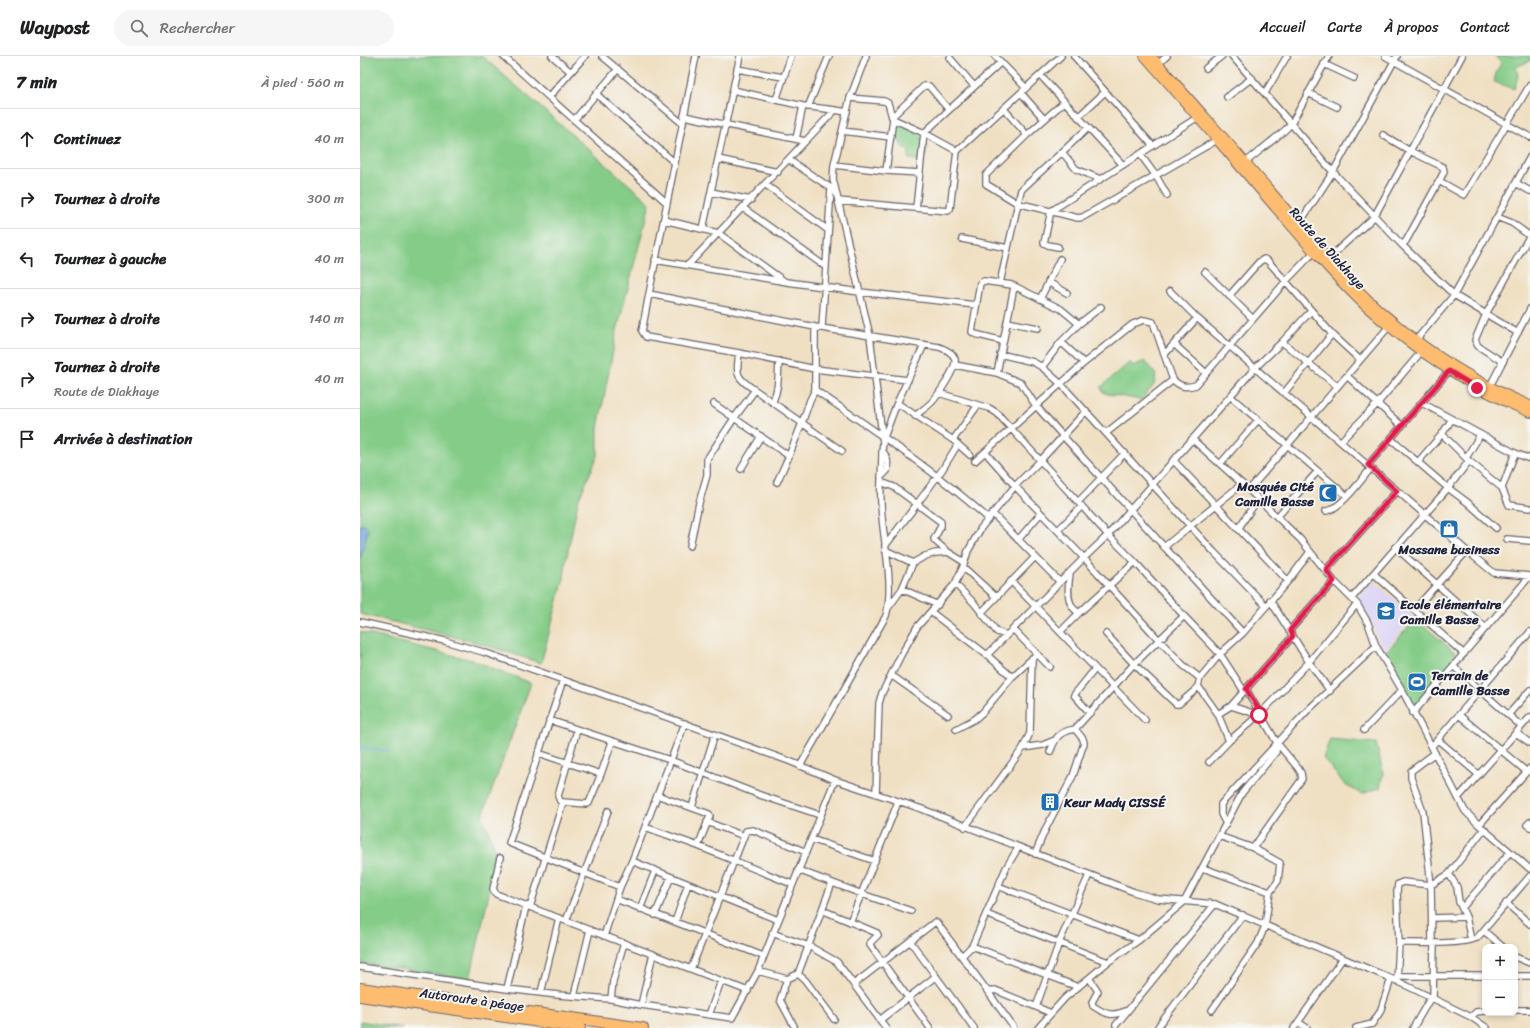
<!DOCTYPE html>
<html lang="fr">
<meta charset="utf-8">
<style>
body{margin:0;font-family:Sriracha,sans-serif;background:#f6f6f6;color:#202124}
.controls{position:absolute;right:12px;bottom:12px;display:grid;overflow:hidden;border-radius:8px;box-shadow:0 2px 6px #0003}
.controls button{width:36px;height:36px;display:grid;place-items:center;padding:0;border:0;border-bottom:1px solid #e0e0e0;background:#fff;color:#202124;font:20px sans-serif}
.stop{position:absolute;width:12px;height:12px;margin:-9px;border:3px solid #e11d48;border-radius:50%;background:#fff}
.stop.end{background:#e11d48;border-color:#fff;box-shadow:0 1px 4px #0008}
.list{margin:0;padding:0;list-style:none}
h2{display:flex;justify-content:space-between;align-items:center;height:52px;margin:0;padding:0 16px;font-size:17px}
h2 small{font-size:13px;font-weight:400;color:#757577}
.list li{display:grid;grid-template-columns:26px 1fr auto;gap:12px;align-items:center;box-sizing:border-box;height:60px;padding:0 16px;border-top:1px solid #e0e0e0}
.list b{display:block;font-size:15px;white-space:nowrap}
.list p{margin:0;font-size:13px;white-space:nowrap;color:#757577}
.list em{font-size:13px;font-style:normal;color:#757577}
.icon{flex:none;width:22px;height:22px;fill:none;stroke:currentColor;stroke-width:2;stroke-linecap:round;stroke-linejoin:round}
.map{position:relative;flex:none;width:1170px;height:972px;overflow:hidden}
header{display:flex;align-items:center;gap:24px;box-sizing:border-box;height:56px;padding:0 20px;background:#fff;border-bottom:1px solid #e0e0e0}
header strong{font-size:19px}
nav{display:flex;gap:22px;margin-inline-start:auto;font-size:14px}
.search{width:280px;height:36px;background:#f6f6f6;display:flex;align-items:center;gap:10px;box-sizing:border-box;padding:0 14px;border-radius:22px;color:#757577;font-size:15px}
main{display:flex}
aside{flex:1;background:#fff}
.map>svg:first-child{display:block}
.built{fill:#ddd5f6}
.green{fill:#84cc87;stroke:#537761}
.water{fill:#78a7e1;stroke:#4d648e}
.lines{fill:none;stroke-linecap:round;stroke-linejoin:round}
.stream{stroke:#78a7e1;stroke-width:2}
.minor-casing{stroke:#6a646b;stroke-width:8}
.primary-casing{stroke:#6a646b;stroke-width:10}
.motorway-casing{stroke:#6a646b;stroke-width:12}
.minor{stroke:#fff;stroke-width:5.5}
.primary{stroke:#febc70;stroke-width:8}
.motorway{stroke:#febc70;stroke-width:10}
.route{stroke:#e11d48;stroke-width:5}
.labels{text-anchor:middle;stroke-width:4;stroke-linejoin:round;paint-order:stroke}
.street-label{font-size:13px;fill:#22223b;stroke:#f6f6f2}
.poi-label{font-size:13px;font-weight:bold;fill:#22223b;stroke:#f6f6f2;text-anchor:start}
</style>
<header>
<strong>Waypost</strong>
<div class="search"><svg class="icon" aria-label="search" viewBox="0 0 24 24"><circle cx="10" cy="10" r="6"/><path d="M15 15l6 6"/></svg>Rechercher</div>
<nav><a>Accueil</a><a>Carte</a><a>À propos</a><a>Contact</a></nav>
</header>
<main>
<aside>
<h2>7 min<small>À pied · 560 m</small></h2>
<ul class="list">
<li><svg class="icon" aria-label="ahead" viewBox="0 0 24 24"><path d="M12 20V5M6 11l6-6 6 6"/></svg><div><b>Continuez</b></div><em>40 m</em></li>
<li><svg class="icon" aria-label="right" viewBox="0 0 24 24"><path d="M7 20v-9h11M14 6l5 5-5 5"/></svg><div><b>Tournez à droite</b></div><em>300 m</em></li>
<li><svg class="icon" aria-label="left" viewBox="0 0 24 24"><path d="M17 20v-9H6M10 6l-5 5 5 5"/></svg><div><b>Tournez à gauche</b></div><em>40 m</em></li>
<li><svg class="icon" aria-label="right" viewBox="0 0 24 24"><path d="M7 20v-9h11M14 6l5 5-5 5"/></svg><div><b>Tournez à droite</b></div><em>140 m</em></li>
<li><svg class="icon" aria-label="right" viewBox="0 0 24 24"><path d="M7 20v-9h11M14 6l5 5-5 5"/></svg><div><b>Tournez à droite</b><p>Route de Diakhaye</p></div><em>40 m</em></li>
<li><svg class="icon" aria-label="arrive" viewBox="0 0 24 24"><path d="M6 21V4h12l-3 4 3 4H6"/></svg><div><b>Arrivée à destination</b></div></li>
</ul>
</aside>
<div class="map">
<svg width="1170" height="972" viewBox="0 0 1170 972">
<rect width="100%" height="100%" fill="#f6f6f2"/>
<filter id="ink" filterUnits="userSpaceOnUse"><feTurbulence type="fractalNoise" baseFrequency=".025" numOctaves="2"/><feDisplacementMap in="SourceGraphic" scale="8" xChannelSelector="R" yChannelSelector="G"/><feConvolveMatrix kernelMatrix="1 2 1 2 8 2 1 2 1" color-interpolation-filters="sRGB"/></filter>
<filter id="wash" filterUnits="userSpaceOnUse"><feTurbulence type="fractalNoise" baseFrequency=".012" numOctaves="4" result="noise"/><feDisplacementMap in="SourceGraphic" scale="16" xChannelSelector="R" yChannelSelector="G"/><feGaussianBlur stdDeviation="0.9" result="paint"/><feColorMatrix in="noise" values="0 0 0 0 0 0 0 0 0 0 0 0 0 0 0 0 0 1.4 0 .05"/><feComposite in="paint" operator="in"/></filter>
<g filter="url(#wash)">
<rect width="100%" height="100%" fill="#f0e0c3"/>
<path class="built" d="M1013 525 1055 561 1022 597 1013 568 997 543Z"/>
<path class="green" d="M0 0H122L290 147 257 274 238 372V399L218 445 206 505 204 522 181 607 115 586 0 558Z
M1135 0H1170V5L1156 11 1158 20 1154 33 1134 26 1136 17 1141 7Z
M542 65 559 73V79L567 91 565 102 559 104 549 103V94C537 89 538 82 536 71Z
M785 305 796 319 794 329 781 344 747 338 743 336 741 331 770 306 773 310Z
M1056 563 1098 599 1052 652 1025 597Z
M0 576 112 604 171 627 122 761C131 779 136 789 135 810L110 923 0 907Z
M970 683 1016 687 1023 717 1020 732 1002 738 985 729 963 702Z
M0 965 42 972H0Z"/>
<path class="water" d="M0 469H4L8 473 0 504Z"/>
<g class="lines">
<path class="stream" d="M0 691 28 695"/>
</g>
</g>
<g filter="url(#ink)">
<g class="lines">
<defs>
<path id="minor" d="M143 0 307 147
M192 0 211 16
M242 0 323 68
M336 0 289 238 282 275 286 281 379 297 455 313 548 324
M506 0 490 42 474 109 473 123 510 280 523 387 522 395C528 400 528 407 527 415L521 421
M635 0 666 32
M714 0 793 90
M872 0 973 116 1042 189 1094 239 1158 277
M1025 0 1170 81
M590 2 614 30
M799 7 807 0
M964 8 994 22
M846 12 862 0
M377 13 423 21
M680 19 763 109
M373 34 443 50 475 54
M661 37 684 63
M905 37 927 0
M948 37 977 51
M236 38 315 107
M189 41 225 0
M867 41 892 22
M490 42 524 45 528 47 532 61 533 63 564 77 597 95
M416 44 431 0
M704 46 667 79 626 119V128L657 147 718 162 723 161 857 84
M448 51 469 0
M644 53 667 79
M324 60 445 85
M532 61 564 30H569L589 54
M718 61 745 36
M214 64 258 13
M482 75 531 81
M1023 79 1050 95 1083 111 1084 116 1046 185 1042 189
M436 83 443 50
M702 96 716 113 740 123
M780 98 796 120 807 139
M358 103 418 116
M429 104 474 134
M886 106 924 75 931 68 969 0
M474 109 526 115 560 117
M526 115 533 63
M1079 125 1104 139 1170 29
M1156 127 1170 135
M406 129 468 174
M351 136 391 144
M478 145 588 155 590 153 597 95 701 0
M383 152 466 211
M556 152 564 77 641 6
M1137 161 1152 167 1170 180
M304 164 358 177 424 225
M937 171 973 116 1037 0
M343 173 380 0
M602 183 648 192
M698 191 688 189 684 187 691 155 838 61
M969 202 1014 161 1102 0
M295 204 427 226 500 236 616 249
M328 209 475 54 487 56
M845 216 893 263
M688 226 707 237
M640 227 661 134 728 72
M810 235 837 262 1107 495 1134 517 1170 520
M289 238 455 271 579 291C585 293 593 296 595 303 597 312 578 339 572 346 567 351 561 355 555 360
M869 240 899 206 904 203 908 205 972 278 1000 304
M680 243 700 203
M647 266 678 272
M462 271 471 133
M1056 284 1094 239 1170 101
M643 285 615 278 612 276 620 227 624 225 652 229 701 253 719 268
M701 286 724 307 773 268 784 264 793 266 813 324C821 331 826 332 836 329L926 225 954 196
M922 286 977 330
M814 288 846 317
M379 297C376 320 376 321 395 334
M640 298 673 306 682 311 701 328 853 495 906 550
M805 298 837 262
M1143 306 1118 290 1115 284 1126 258 1170 179
M595 309 637 317 661 327 676 350 703 380 883 577
M682 311 701 286 719 268 741 251
M637 317 654 231
M987 320 1042 370
M1130 330 1170 253
M455 334C515 375 575 415 629 463
M579 337 618 349 593 384
M924 337 972 278
M870 340 987 440
M413 345C419 332 418 320 419 305
M537 347 593 384 610 399
M1062 347 1155 397 1170 403
M354 348 429 400
M618 349 629 352 637 357 748 479 775 506 824 560 860 598 884 635
M746 377 813 324
M1082 378 1109 405 1142 432 1149 449 1170 452
M524 381 537 347 564 289
M832 383 889 434 940 483 974 525 997 548 1008 567 1016 590 1042 634 1105 755 1119 769 1170 813
M1031 383 1088 432 1107 446 1136 472
M981 385 1017 348 1061 296
M625 396 655 430 724 502 799 584 823 609 840 622
M1106 402 1120 379
M813 404 928 525
M615 405 724 307
M1058 406 1082 378 1092 363
M860 408 898 364
M1008 409 1089 315
M381 413 401 380
M417 426 429 400 442 367 482 395
M521 426 534 431 557 448 582 414 598 388
M1142 432 1155 397
M889 434 1031 268
M719 445 765 397
M966 455C980 454 1002 423 1011 412
M633 458 700 526
M917 461 957 416
M878 473 898 443
M698 474 722 450
M1147 483 1170 485
M658 484 681 457
M330 490 339 447 347 419V403L375 361 395 334 442 367 450 344 455 334V271
M525 490 557 448 581 466V470L574 483 575 485 588 496 576 497 565 500 553 507 542 533 528 552
M804 491 882 428
M1035 491 1126 572
M525 494 553 507
M588 496 604 506
M603 511 636 541
M966 514 1037 435
M1014 518 1104 598
M651 525 785 664
M595 528 614 547 637 576 647 579
M542 533 578 549
M992 542 1088 432 1109 405
M910 544 949 606 970 635
M1054 554 1107 495
M571 556 627 599 652 621
M621 557 675 501
M719 557 775 506
M0 566 85 585 123 596 203 624 429 705 475 724 562 753 774 836 798 843 855 848 1037 925 1111 961 1127 972
M930 574 974 525
M701 575 719 557C717 555 713 553 712 550 706 541 709 526 710 517
M746 578 773 607 816 648H819L834 635 838 630 840 622 860 598 883 577 928 525 950 496
M677 598 690 611
M627 599 724 502 748 479 895 312 922 286 951 255
M1093 610 1161 670
M531 619 588 659
M203 624 149 787 260 831
M838 630 858 658 869 685
M886 633 917 687 938 712 941 717 942 723 893 792
M871 650 899 659
M730 657 714 639 735 613
M1053 657 1170 520
M858 658 871 650 933 580
M1099 659 1167 716
M1148 659 1170 634
M189 664 310 704 400 739 460 759
M596 673 615 663 623 656 652 621 677 598 653 573
M1004 674 1042 634
M1156 677 1170 687
M1078 684 1119 719
M1072 690 1170 576
M663 692 683 689 695 684
M690 696C696 681 698 676 715 673L774 608 824 560
M178 697 241 718 229 747 227 748 203 746
M849 706 869 685 901 657 949 606 997 548
M440 710 526 560C535 526 522 482 521 447 520 430 522 412 522 395
M241 718 252 686
M516 738 519 647 522 637 541 599 557 571 595 528 603 511 608 495 621 472 655 430 680 405 726 355
M297 739 349 758 350 760 338 790
M1098 742 1170 661
M332 751 355 678
M347 766 384 780
M1170 766 1167 769 1170 771
M866 768 861 758V748L947 655 1016 590
M1119 769 1170 712
M285 771 338 790 432 828
M605 771 663 692 670 677 672 602
M451 783 515 805
M675 798 686 772 713 720 724 687 723 683 715 673
M140 802 133 833 136 838 388 935
M272 805 418 864
M843 812 910 836
M438 814 502 838 551 855
M1089 818 1124 773
M638 830 779 884
M256 843 403 900
M1146 847 1170 868
M170 851 203 746 200 745 198 740 217 674
M1102 852 1150 796
M280 853 295 815
M462 854 517 877 518 879 510 887V889L570 972
M626 858 748 906
M295 859 311 821
M1072 862 1106 861
M206 865 248 755
M315 866 328 828
M490 866 538 746
M1124 875 1143 891
M412 877 449 890 477 906 526 972
M244 880 260 831 272 805 325 667
M550 885 614 972
M1039 887C1059 887 1100 889 1117 882L1170 820
M1072 887 1071 829 1063 756 1051 722V715L1075 697
M612 890 718 931
M602 900 612 890 646 812 658 792
M1155 901 1170 907
M0 911 147 933 198 939 251 943 281 949 372 962 398 915 475 724
M331 913 386 775 393 774 446 796
M398 915 427 923 438 918 472 827
M438 918 445 924 474 963
M1038 920H1125
M1155 920H1170
M729 922 738 935 732 946 733 950C747 959 752 961 768 954
M427 923 420 944 434 970
M1037 925 1039 887 1037 835 1038 828 1043 826 1071 829 1089 818 1097 831 1099 846 1106 861 1111 884
M494 928 575 866 577 867 628 936 635 934 691 957
M147 933 166 850
M628 936 654 972
M181 937 199 862
M214 940 230 874
M1073 942 1074 887
M251 943 253 925 264 887
M281 949 293 898
M676 951 699 887 729 819
M852 954 898 887 905 870 910 836 918 825 920 807 893 792 859 780
M1155 954H1170
M349 959 361 925
M1111 961 1116 956 1125 955
M520 964 576 920
M938 966 947 972
M756 969 855 848
M678 972 705 942 748 906 779 884 824 846 882 737 916 696V688
M797 972 883 859
M934 972 983 902
M996 972 1012 968 1020 956 1031 923
M1053 972 1071 941"/>
<path id="primary" d="M784 0C831 53 877 108 924 162 950 192 975 222 1004 249 1053 294 1109 331 1170 357
M792 0C831 45 871 89 910 134 949 179 987 228 1034 266 1075 301 1121 328 1170 349"/>
<path id="motorway" d="M0 932 283 972
M0 940 220 972"/>
</defs>
<use href="#minor" class="minor-casing"/>
<use href="#primary" class="primary-casing"/>
<use href="#motorway" class="motorway-casing"/>
<use href="#minor" class="minor"/>
<use href="#primary" class="primary"/>
<use href="#motorway" class="motorway"/>
</g>
</g>
<g class="lines" filter="url(#ink)">
<path class="route" d="M899 659 901 657 886 633 933 580 930 574 974 525 966 514 1037 435 1008 409 1089 315 1117 332"/>
</g>
<defs>
<symbol id="mosque-square" viewBox="-11 -11 22 22"><rect x="-9" y="-9" width="18" height="18" rx="4" fill="#1f6fb2" stroke="#f6f6f2"/><path d="M3.5-4.9A6 6 0 1 0 3.5 4.9A5 5 0 1 1 3.5-4.9Z" fill="#fff"/></symbol>
<symbol id="shop-square" viewBox="-11 -11 22 22"><rect x="-9" y="-9" width="18" height="18" rx="4" fill="#1f6fb2" stroke="#f6f6f2"/><path d="M-5-2.5h2.3a2.7 3.5 0 0 1 5.4 0H5L5.5 6h-11ZM-1.5-2.5h3a1.5 2.3 0 0 0-3 0Z" fill="#fff"/></symbol>
<symbol id="school-square" viewBox="-11 -11 22 22"><rect x="-9" y="-9" width="18" height="18" rx="4" fill="#1f6fb2" stroke="#f6f6f2"/><path d="M0-5L7-2L0 1L-7-2ZM-4 1L0 2.5L4 1V4Q0 6-4 4Z" fill="#fff"/></symbol>
<symbol id="stadium-square" viewBox="-11 -11 22 22"><rect x="-9" y="-9" width="18" height="18" rx="4" fill="#1f6fb2" stroke="#f6f6f2"/><path d="M0-5a6.5 5 0 1 0 0 10a6.5 5 0 1 0 0-10ZM-3.5-1.8h7v3.6h-7Z" fill="#fff"/></symbol>
<symbol id="building-square" viewBox="-11 -11 22 22"><rect x="-9" y="-9" width="18" height="18" rx="4" fill="#1f6fb2" stroke="#f6f6f2"/><path d="M-4-6H4V6H1V3H-1V6H-4ZM-2.5-4.3h1.7v1.8h-1.7ZM.8-4.3h1.7v1.8H.8ZM-2.5-1h1.7V.8h-1.7ZM.8-1h1.7V.8H.8Z" fill="#fff"/></symbol>
</defs>
<g fill-rule="evenodd">
<use href="#mosque-square" x="957" y="426" width="22" height="22"/>
<use href="#shop-square" x="1078" y="462" width="22" height="22"/>
<use href="#school-square" x="1015" y="544" width="22" height="22"/>
<use href="#stadium-square" x="1046" y="615" width="22" height="22"/>
<use href="#building-square" x="679" y="735" width="22" height="22"/>
</g>
<g class="labels">
<g class="street-label">
<text transform="translate(968 192) rotate(48)" y="5">Route de Diakhaye</text>
<text transform="translate(112 943) rotate(8)" y="5">Autoroute à péage</text>
</g>
<g class="poi-label">
<text x="954" y="435" text-anchor="end">Mosquée Cité<tspan x="954" dy="15">Camille Basse</tspan></text>
<text x="1089" y="498" text-anchor="middle">Mossane business</text>
<text x="1040" y="553">Ecole élémentaire<tspan x="1040" dy="15">Camille Basse</tspan></text>
<text x="1071" y="624">Terrain de<tspan x="1071" dy="15">Camille Basse</tspan></text>
<text x="704" y="751">Keur Mady CISSÉ</text>
</g>
</g>
</svg>
<div class="controls">
<button>+</button>
<button>−</button>
</div>
<div class="stop" style="left:899px;top:659px"></div>
<div class="stop end" style="left:1117px;top:332px"></div>
</div>
</main>
